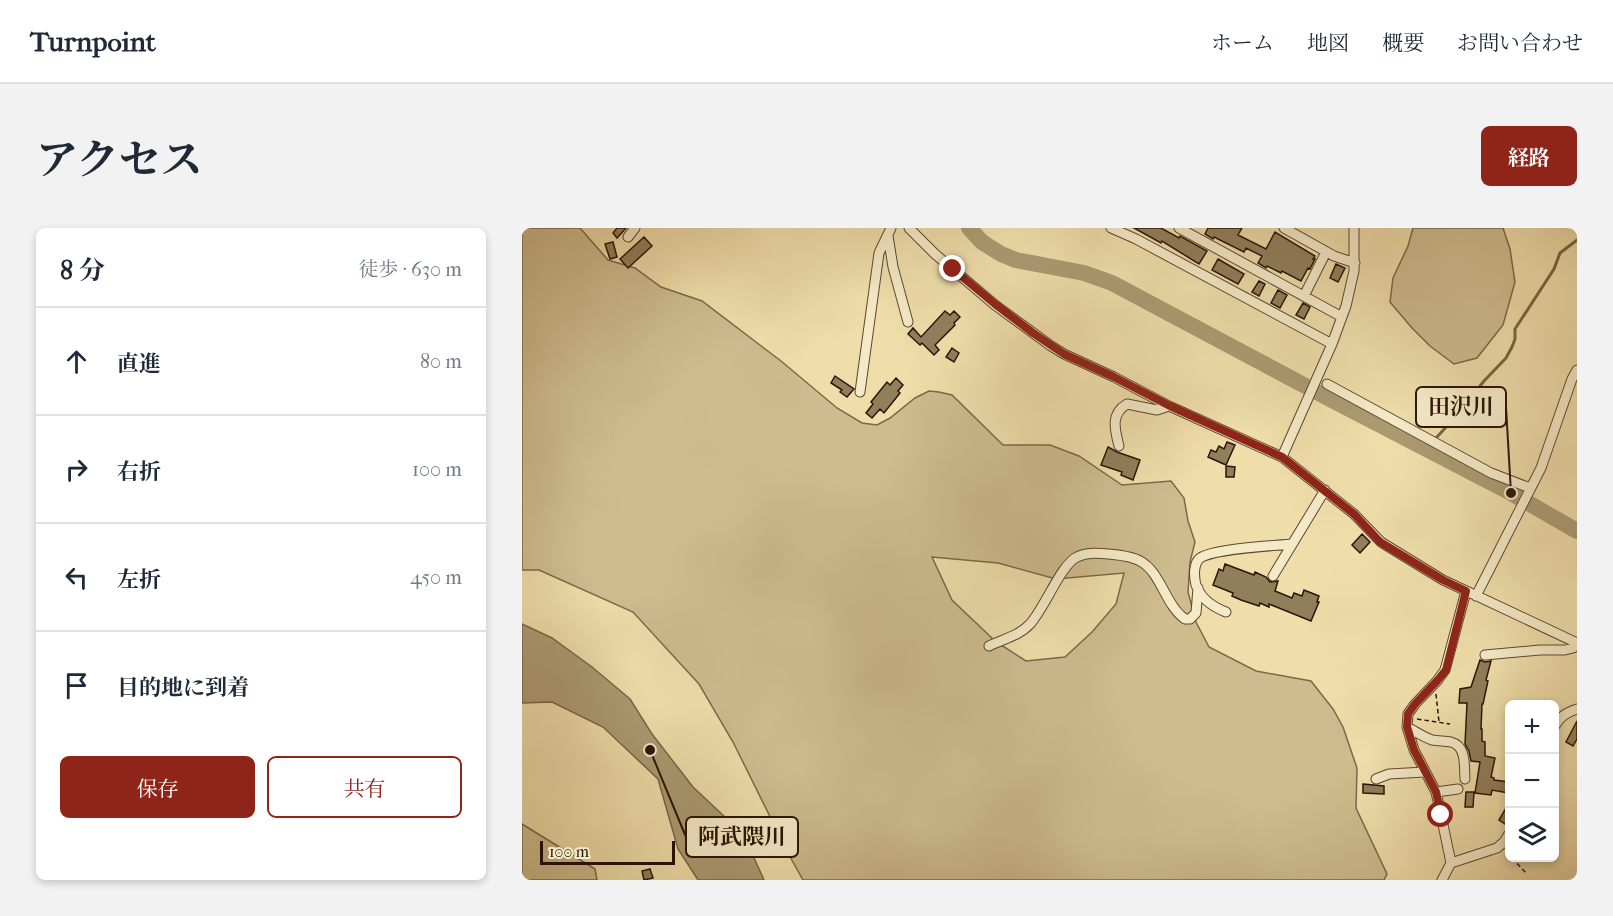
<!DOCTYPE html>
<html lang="ja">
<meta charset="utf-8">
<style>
body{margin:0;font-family:"IM FELL French Canon","Noto Serif JP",serif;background:#f2f2f3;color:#1f2937}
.controls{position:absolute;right:18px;bottom:18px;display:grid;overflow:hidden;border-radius:9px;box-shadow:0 3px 9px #0003}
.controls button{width:54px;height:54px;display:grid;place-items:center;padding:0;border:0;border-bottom:2px solid #e0e1e3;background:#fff;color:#1f2937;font:30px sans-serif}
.scale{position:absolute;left:18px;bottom:15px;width:135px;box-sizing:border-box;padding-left:6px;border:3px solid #2b1506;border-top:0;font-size:16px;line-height:21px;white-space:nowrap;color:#2b1506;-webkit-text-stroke:4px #f5eac8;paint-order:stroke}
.stop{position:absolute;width:18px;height:18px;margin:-14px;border:4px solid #8f2418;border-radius:50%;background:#fff}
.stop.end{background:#8f2418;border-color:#fff;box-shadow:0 2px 6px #0008}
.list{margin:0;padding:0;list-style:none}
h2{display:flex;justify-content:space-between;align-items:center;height:78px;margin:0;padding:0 24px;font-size:26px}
h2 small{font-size:20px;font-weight:400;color:#747a83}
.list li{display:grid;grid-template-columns:39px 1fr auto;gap:18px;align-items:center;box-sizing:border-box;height:108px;padding:0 24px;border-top:2px solid #e0e1e3}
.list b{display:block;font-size:22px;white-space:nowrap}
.list em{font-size:20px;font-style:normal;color:#747a83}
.actions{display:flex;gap:12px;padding:18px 24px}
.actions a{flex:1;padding:14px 0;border:2px solid #8f2418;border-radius:9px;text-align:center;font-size:21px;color:#8f2418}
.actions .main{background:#8f2418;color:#fff}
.icon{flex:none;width:33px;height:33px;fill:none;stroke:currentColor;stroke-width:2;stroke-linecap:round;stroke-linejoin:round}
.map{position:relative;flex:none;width:1055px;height:652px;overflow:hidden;border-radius:9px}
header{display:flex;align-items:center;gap:36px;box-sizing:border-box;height:84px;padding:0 30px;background:#fff;border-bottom:2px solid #e0e1e3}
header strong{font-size:28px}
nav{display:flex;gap:33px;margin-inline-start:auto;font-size:21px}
.intro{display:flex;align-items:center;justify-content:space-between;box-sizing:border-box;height:144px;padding:0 36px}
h1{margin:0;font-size:42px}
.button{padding:15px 27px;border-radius:9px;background:#8f2418;color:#fff;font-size:21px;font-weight:700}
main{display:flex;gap:36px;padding:0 36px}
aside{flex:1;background:#fff;border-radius:9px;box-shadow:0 3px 9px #0003}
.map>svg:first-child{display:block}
.green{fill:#cebc8e;stroke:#7c684a;stroke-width:1.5;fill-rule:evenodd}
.water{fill:#ac9a72;stroke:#786547;stroke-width:1.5}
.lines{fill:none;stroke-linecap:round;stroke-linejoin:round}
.stream{stroke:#786547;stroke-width:3}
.river{stroke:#ac9a72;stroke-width:16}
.building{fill:#917e5b;stroke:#2b1506;stroke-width:1.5}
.minor-casing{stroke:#5c472f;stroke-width:11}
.path{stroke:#2b1506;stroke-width:1.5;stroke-dasharray:4.5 3;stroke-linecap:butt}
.minor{stroke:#f5eac8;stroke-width:9}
.route{stroke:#8f2418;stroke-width:8}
.leader{fill:none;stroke:#2b1506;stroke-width:2}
.callout-dot{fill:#2b1506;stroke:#f5eac8;stroke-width:2}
.callout{fill:#f5eac8;stroke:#2b1506;stroke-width:2}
.callout-label{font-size:22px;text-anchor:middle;font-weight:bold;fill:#2b1506}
</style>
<header>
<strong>Turnpoint</strong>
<nav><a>ホーム</a><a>地図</a><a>概要</a><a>お問い合わせ</a></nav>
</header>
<div class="intro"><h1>アクセス</h1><a class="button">経路</a></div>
<main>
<aside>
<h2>8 分<small>徒歩 · 630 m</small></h2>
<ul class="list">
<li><svg class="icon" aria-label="ahead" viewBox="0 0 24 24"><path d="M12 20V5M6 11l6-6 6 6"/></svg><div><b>直進</b></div><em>80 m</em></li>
<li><svg class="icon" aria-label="right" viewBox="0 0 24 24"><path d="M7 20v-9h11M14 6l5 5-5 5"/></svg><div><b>右折</b></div><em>100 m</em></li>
<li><svg class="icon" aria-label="left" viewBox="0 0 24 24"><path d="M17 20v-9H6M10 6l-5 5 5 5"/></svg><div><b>左折</b></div><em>450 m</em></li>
<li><svg class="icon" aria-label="arrive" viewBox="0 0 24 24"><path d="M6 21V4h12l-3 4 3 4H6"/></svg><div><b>目的地に到着</b></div></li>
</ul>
<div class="actions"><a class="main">保存</a><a>共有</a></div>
</aside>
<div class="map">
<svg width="1055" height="652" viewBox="0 0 1055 652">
<rect width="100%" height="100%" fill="#efdeaa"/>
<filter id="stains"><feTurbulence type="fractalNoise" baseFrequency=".00333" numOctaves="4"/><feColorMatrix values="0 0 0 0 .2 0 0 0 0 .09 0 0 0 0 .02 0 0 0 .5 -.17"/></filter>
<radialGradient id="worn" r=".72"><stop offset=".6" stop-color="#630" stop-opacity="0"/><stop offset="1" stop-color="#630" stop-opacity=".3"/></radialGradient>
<path class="green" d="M0 0H58L86 32 113 40 139 59 180 73 259 133 315 180 340 195 355 197 368 190 393 170 407 163 417 164 430 167 481 217H528L557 228 600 257 649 253 662 270 666 293 673 314 668 334 666 364 674 394 687 419 734 443 789 453 811 481 821 499 835 540 834 580 865 646 862 652H281L267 627 211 514 177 456 111 384 17 342H0ZM410 329 476 335 534 351 602 345 594 376 570 404 543 429 504 433 473 413 430 372Z
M891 0H981L988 21 993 54 981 97 955 130 932 136 908 118 890 100 868 74 871 50 886 18Z
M0 596 73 641 75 652H0Z"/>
<path class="water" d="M0 396 30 410 70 439 108 471 130 506 171 559 204 590 228 621 242 652H176L156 621 136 551 81 499 30 474 0 475Z"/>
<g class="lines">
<path class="stream" d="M904 221 936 186 962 153 984 130 990 119 993 111V101L1032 41 1038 25 1055 12"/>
<path class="river" d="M447 0 460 14 479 26 494 32 562 45 590 55 806 170 989 265 1055 303"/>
</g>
<path class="building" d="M95 0H104L95 10 91 5Z
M612 0H639L657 10 658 8 685 23 677 36 640 13 639 15Z
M686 0H720L716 7 744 21 753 4 793 28 791 31H793L788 41 786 40 779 53 760 43 759 45 745 38 744 40 736 35 740 28 724 20 722 24 692 9 691 11 683 6Z
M122 9 130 18 106 40 98 31Z
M91 14 95 29 88 31 83 16Z
M696 31 722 46 716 56 690 42Z
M814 36 823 40 816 54 808 50Z
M737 53 743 56 737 68 730 64Z
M756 62 765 67 758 80 749 75Z
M781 75 788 79 782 91 774 87Z
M423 83 428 87 432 83 438 89 432 95 433 97 413 117 417 122 412 127 400 115 398 117 386 106 391 100 399 109Z
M430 120 437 125 432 134 424 129Z
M313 148 332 161 325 169 318 164 320 162 309 155Z
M374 150 381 157 376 163 378 165 362 185 358 181 350 190 344 185 351 176 349 174 365 154 368 157Z
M705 214 713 217 704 237 686 229 689 222 694 224 697 218 702 221Z
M586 219 595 224 618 232 611 252 599 247 600 244 579 237Z
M704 238 713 239 712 249H704Z
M840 306 848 314 838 325 830 317Z
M703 336 732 347 733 344 744 349 748 354 756 353 753 363 770 370 772 365 780 368 782 362 797 368 795 374H797L789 393 747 376V379L738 375 737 378 719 372 710 368 711 365 691 357 697 341 701 343Z
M958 432 963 434 969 433 964 452 966 453 961 476H960L959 501H960V513L963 514V528L973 530 969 549 972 550V552L987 554V565L970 562 969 567 953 565 958 534 949 533 947 523 943 516 945 475H937L938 461 949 459Z
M1055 493V511L1051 518 1044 514Z
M841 556 862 558V566L841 565Z
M944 564H952L951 579H943Z
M987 575V589L983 596 977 592Z
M128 641 131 650 122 652 120 643Z"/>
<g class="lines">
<defs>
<path id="minor" d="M387 0 413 26 473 77 529 118 542 126 592 149 647 178 760 229 832 286 859 314 921 352 1055 415
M589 0 614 11 810 116
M657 0 820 89
M762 0 812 28 833 35
M366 8 371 39 386 94
M106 9 113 0
M782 68 804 24
M805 156 969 245 1008 260
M338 164 357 25 369 0
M597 218C593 202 588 186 605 176L635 182 647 178
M760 229 810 116 824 78 832 43V0
M751 348 803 262
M954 368 1019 240 1050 151 1055 142
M704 384C691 379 679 371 674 357 672 349 671 336 678 330 693 320 751 318 770 316
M467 418C481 411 497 408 508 396 522 381 540 335 555 329 565 324 576 325 587 326 597 327 610 328 618 333 639 344 643 377 663 391H668L674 385 676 360
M963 427 1018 422H1043L1051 420 1055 416
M885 499C893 503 901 509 910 512 917 513 923 513 929 514 945 518 942 539 943 551
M1032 499C1038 489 1043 485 1055 481
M854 551 867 546 903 544
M914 564 936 561
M929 635 975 620 982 614 987 606
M920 652 929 635 919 587 914 564 892 522 885 499 886 486 893 476 915 453 923 442 944 363"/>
</defs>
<use href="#minor" class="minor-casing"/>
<path class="path" d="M914 466 917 494
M895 491 928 496
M990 630 1004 645"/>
<use href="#minor" class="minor"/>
</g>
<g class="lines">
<path class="route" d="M431 41 473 76 511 105 542 126 592 149 648 178 760 229 832 286 858 314 921 352 944 363 924 442 915 453 893 476 886 486 885 499 892 522 914 564 919 587"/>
</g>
<path class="leader" d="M989 265L984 179M128 522L164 609"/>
<g class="callout-dot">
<circle cx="989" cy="265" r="6"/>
<circle cx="128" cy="522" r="6"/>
</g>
<g class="callout">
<rect x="894" y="159" width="90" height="40" rx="6"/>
<rect x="164" y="589" width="112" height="40" rx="6"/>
</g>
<g class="callout-label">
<text x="939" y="186">田沢川</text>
<text x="220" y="616">阿武隈川</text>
</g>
<rect width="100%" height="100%" filter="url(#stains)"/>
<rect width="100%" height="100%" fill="url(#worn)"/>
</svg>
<div class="controls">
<button>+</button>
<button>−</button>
<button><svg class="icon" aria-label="layers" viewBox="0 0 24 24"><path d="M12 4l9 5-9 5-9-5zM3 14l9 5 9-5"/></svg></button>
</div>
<div class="scale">100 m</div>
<div class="stop" style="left:919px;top:587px"></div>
<div class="stop end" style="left:431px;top:41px"></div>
</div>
</main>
